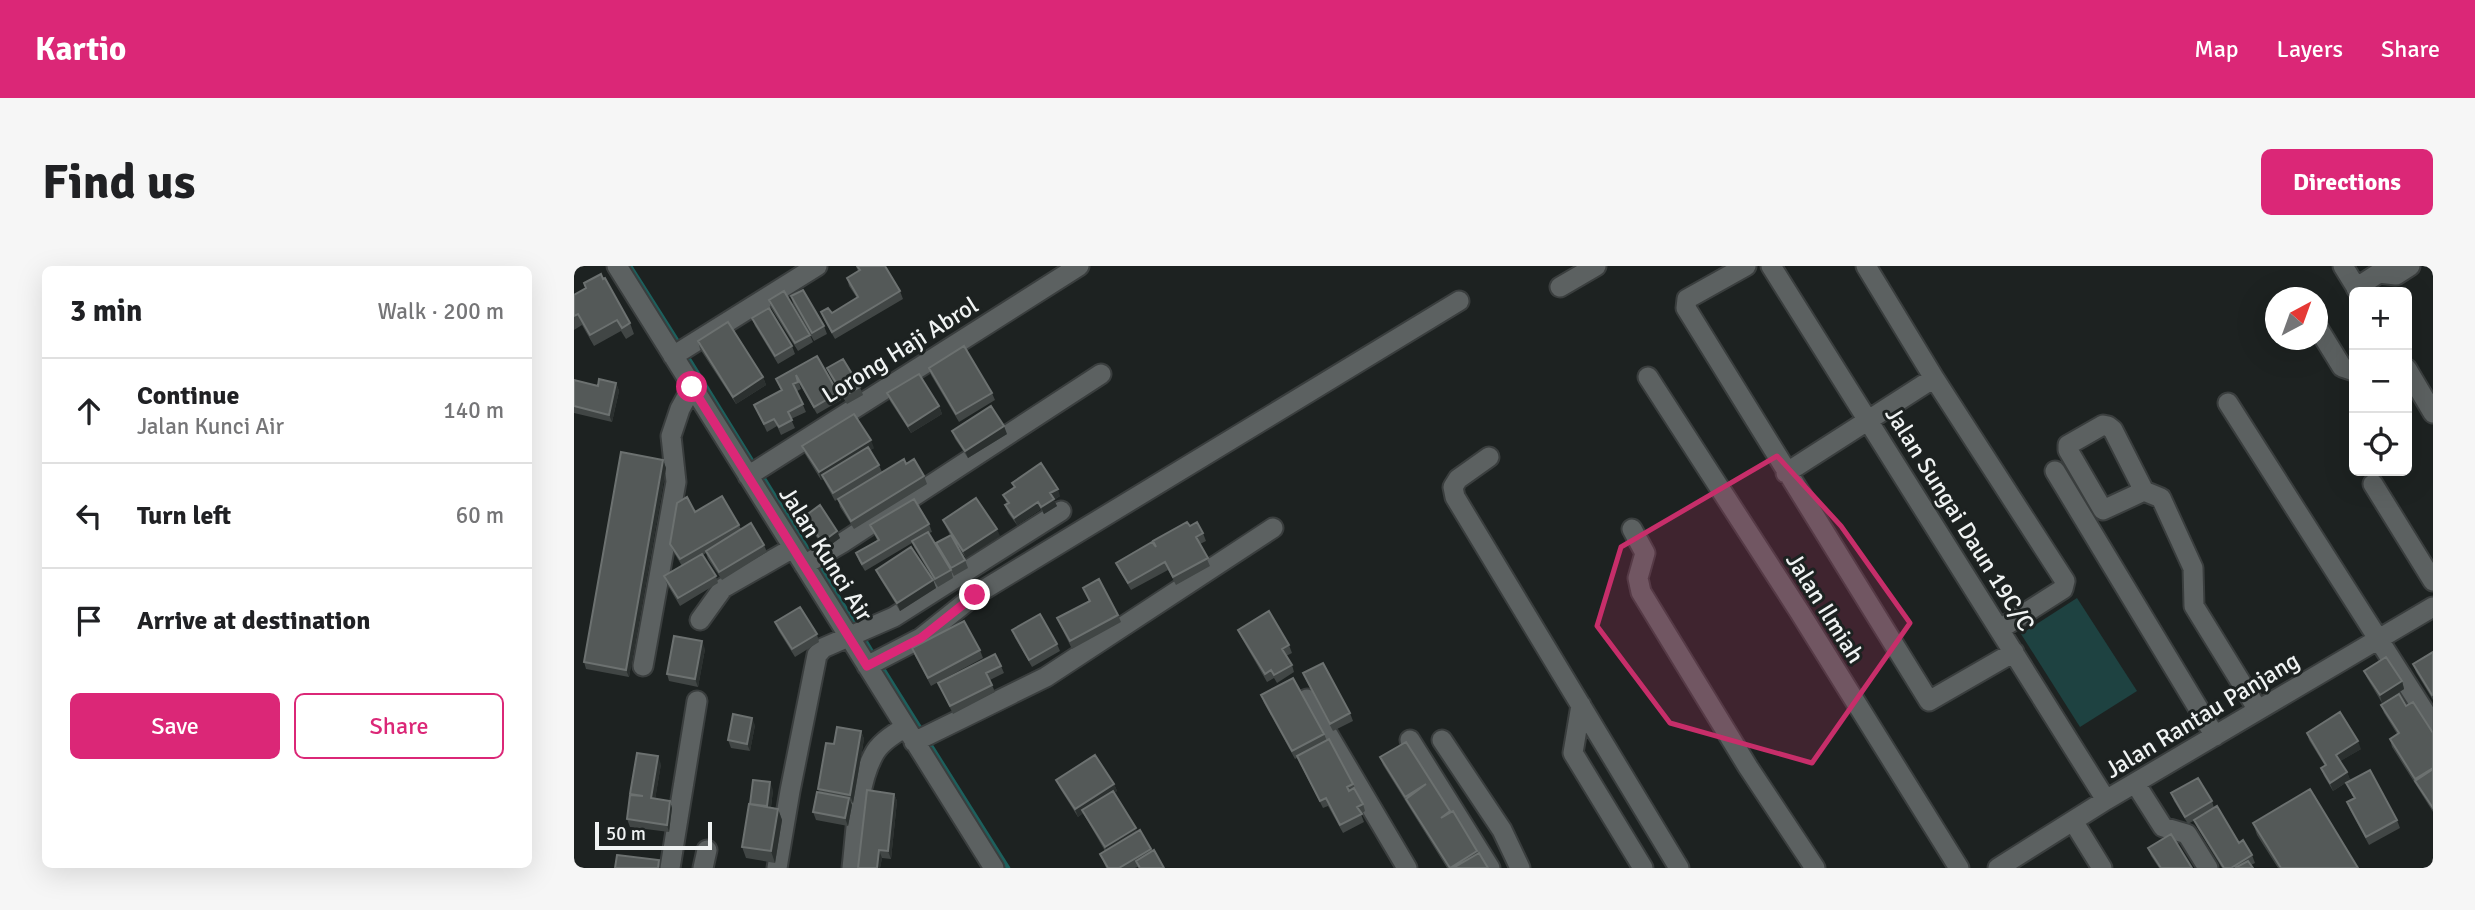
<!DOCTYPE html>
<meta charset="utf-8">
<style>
body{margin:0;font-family:Signika,sans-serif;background:#f6f6f6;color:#202124}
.controls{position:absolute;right:21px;top:21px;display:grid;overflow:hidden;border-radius:10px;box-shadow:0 7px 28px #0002}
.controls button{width:63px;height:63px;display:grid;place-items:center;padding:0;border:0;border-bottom:2px solid #e0e0e0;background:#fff;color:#202124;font:35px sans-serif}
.compass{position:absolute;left:1691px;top:21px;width:63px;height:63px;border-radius:50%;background:#fff;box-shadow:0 7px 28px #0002;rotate:41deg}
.scale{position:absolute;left:21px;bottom:18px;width:117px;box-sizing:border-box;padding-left:7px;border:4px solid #f0f3f3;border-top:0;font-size:19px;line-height:24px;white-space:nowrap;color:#f0f3f3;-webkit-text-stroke:5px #1d2221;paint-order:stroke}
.stop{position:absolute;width:21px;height:21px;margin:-16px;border:5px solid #db2777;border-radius:50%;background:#fff}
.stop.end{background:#db2777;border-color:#fff;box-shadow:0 2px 7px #0008}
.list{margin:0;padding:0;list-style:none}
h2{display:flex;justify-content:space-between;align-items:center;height:91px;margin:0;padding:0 28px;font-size:30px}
h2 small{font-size:23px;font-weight:400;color:#757577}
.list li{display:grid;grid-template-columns:46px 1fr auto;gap:21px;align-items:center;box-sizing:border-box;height:105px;padding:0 28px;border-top:2px solid #e0e0e0}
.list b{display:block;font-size:26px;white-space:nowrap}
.list p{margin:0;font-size:23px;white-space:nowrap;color:#757577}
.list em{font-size:23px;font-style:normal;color:#757577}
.actions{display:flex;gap:14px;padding:21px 28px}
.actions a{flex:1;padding:16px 0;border:2px solid #db2777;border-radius:10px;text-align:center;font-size:24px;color:#db2777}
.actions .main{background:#db2777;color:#fff}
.icon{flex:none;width:38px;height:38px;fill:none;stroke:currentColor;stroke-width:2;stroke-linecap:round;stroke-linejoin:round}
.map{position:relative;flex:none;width:1859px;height:602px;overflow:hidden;border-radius:10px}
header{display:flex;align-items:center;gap:42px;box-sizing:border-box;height:98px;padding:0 35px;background:#db2777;color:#fff}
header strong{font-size:33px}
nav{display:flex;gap:38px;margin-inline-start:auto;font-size:24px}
.intro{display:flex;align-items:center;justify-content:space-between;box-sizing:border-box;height:168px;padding:0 42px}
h1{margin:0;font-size:49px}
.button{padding:18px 32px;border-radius:10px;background:#db2777;color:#fff;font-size:24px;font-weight:700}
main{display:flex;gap:42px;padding:0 42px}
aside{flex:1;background:#fff;border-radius:10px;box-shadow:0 7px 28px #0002}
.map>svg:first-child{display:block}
.green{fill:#1e4241}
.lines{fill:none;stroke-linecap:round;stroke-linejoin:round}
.stream{stroke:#1d605d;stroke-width:4.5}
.minor-casing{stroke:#3a3e3e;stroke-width:23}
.minor{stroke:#5c6161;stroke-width:19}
.wall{fill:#414645}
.shaded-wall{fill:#2b302f}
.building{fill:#545958;stroke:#6c7170;stroke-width:2}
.route{stroke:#db2777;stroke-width:9}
.marked{fill:#c72e6a;fill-opacity:0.2;stroke:#c72e6a;stroke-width:5;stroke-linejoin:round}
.labels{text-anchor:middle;stroke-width:6;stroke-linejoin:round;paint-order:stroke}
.street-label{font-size:24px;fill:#f0f3f3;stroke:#1d2221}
</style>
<header>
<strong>Kartio</strong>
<nav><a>Map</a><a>Layers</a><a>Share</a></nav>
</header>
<div class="intro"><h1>Find us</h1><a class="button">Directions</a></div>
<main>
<aside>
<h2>3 min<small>Walk · 200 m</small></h2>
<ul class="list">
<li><svg class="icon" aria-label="ahead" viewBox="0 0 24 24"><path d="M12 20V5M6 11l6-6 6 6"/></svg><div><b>Continue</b><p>Jalan Kunci Air</p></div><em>140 m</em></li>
<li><svg class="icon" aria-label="left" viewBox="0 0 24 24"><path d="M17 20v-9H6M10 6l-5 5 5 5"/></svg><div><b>Turn left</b></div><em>60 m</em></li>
<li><svg class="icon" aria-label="arrive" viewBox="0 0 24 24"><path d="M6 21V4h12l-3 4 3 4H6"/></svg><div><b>Arrive at destination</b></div></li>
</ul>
<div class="actions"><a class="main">Save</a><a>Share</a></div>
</aside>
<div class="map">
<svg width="1859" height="602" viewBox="0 0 1859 602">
<rect width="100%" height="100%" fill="#1d2221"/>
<path class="green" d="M1503 332 1563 425 1506 461 1447 368Z"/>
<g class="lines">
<path class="stream" d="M56 0 106 79
M113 90 180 198
M187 208 238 290
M243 297 283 361
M289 371 301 391
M306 398 348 465
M354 475 434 602"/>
<defs>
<path id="minor" d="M43 0 420 602
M1172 0 1113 33 1112 42 1355 435 1440 386
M1197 0 1532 534
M1769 0 1785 26
M986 21 1022 0
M1782 22 1805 7 1822 9 1836 0
M1744 62 1768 101 1780 105
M99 90 243 0
M1833 103 1859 147
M1074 111 1225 345 1385 602
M1360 112 1491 315 1489 323 1426 363
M1654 137 1859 459
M915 191 884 213 879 221 881 231 1105 602
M1481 205 1641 470
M1212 207 1360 112 1292 0
M174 210 505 0
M1799 218 1859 315
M1570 225 1529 244 1494 184V179L1529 159 1534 160 1539 164 1570 225 1587 232 1619 302 1620 340 1684 444
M1058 263 1071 287 1064 312 1067 326 1174 501 1241 602
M230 299 268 277 527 108
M126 354 149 322 219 282
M69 400 102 216 97 170 106 143 118 121
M293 400 347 372 401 329 885 35
M733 433 833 602
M1007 439 999 487 1069 602
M836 474 916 602
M868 474 928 564 946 602
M340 476 472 411 699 262
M1561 517 1589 561 1613 568 1634 602
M1499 555 1528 602
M96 602 123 435
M129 602 133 584
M203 602 216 525 243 389 249 382 320 351 487 245
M278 602C282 568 283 520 299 490 305 477 319 469 331 461
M1424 602 1532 534 1859 341"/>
</defs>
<use href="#minor" class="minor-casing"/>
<use href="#minor" class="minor"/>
</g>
<path class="wall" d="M282 0H311L326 25 329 33 261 73 250 54 247 46 258 47 283 32 275 20 273 12 284 5Z
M10 17 56 57 60 68 52 73 47 65 20 80 8 59 0 64V29L12 23Z
M217 30 250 60 253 68 240 75 219 38Z
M195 34 236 69 239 76 224 85 197 42Z
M178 52 218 80 221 88 204 98 181 60Z
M124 75 189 111 192 119 162 138 126 83Z
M243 90 264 127 267 134 243 148 225 117 227 123 223 125 232 146 217 153 221 162 207 169 203 160 193 166 180 139 207 125 202 113Z
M253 102 286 121 289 129 273 138 256 110Z
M355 102 418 127 421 134 385 156 357 109Z
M0 114 24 120 42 117 45 125 38 156 0 147Z
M313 127 365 140 368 148 337 167 316 135Z
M378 165 433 168 394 192 381 173Z
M228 180 300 182 296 184 305 199 308 206 332 198 350 210 353 218 280 263 266 241 264 233 261 235 249 213 247 214 231 188Z
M89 194 92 202 55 411 12 403 10 396Z
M438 217 486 230 480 234 483 240 470 248 467 243 443 259 434 247 431 239 433 238 429 229 440 222Z
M121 246 165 259 167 263 190 279 193 286 148 314 134 293 132 287 129 289 142 310 144 317 106 340 93 318 90 310 108 300 99 285 96 278Z
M231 250 266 272 251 283 233 258Z
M369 254 426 270 392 292 377 270 391 294 394 302 380 310 377 304 379 312 364 321 341 283 338 277 291 305 285 295 282 287 303 274 296 259 355 258 358 266 355 267 365 284 362 277 376 269 372 261Z
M616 260 629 267 632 275 626 278 636 300 602 319 594 304 557 324 545 304 542 297 580 279Z
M302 304 359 314 362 322 326 345 305 311Z
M509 322 544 349 547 356 498 383 486 359 483 352 515 335Z
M201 356 243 368 245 376 221 391 204 364Z
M438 364 483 378 486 385 458 401 441 372Z
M664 364 715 379 718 387 712 390 718 399 720 406 703 417 700 412 693 416 667 371Z
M338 382 406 384 409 392 357 420 341 390Z
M131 383 124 421 95 415 93 408Z
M1859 386V434L1842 406 1839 398Z
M427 400 430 407 416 414 421 426 379 448 364 417Z
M1790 405 1828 415 1830 423 1808 437 1793 412Z
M729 407 776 447 779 455 759 465 732 414Z
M687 429 750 468 753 475 779 518 789 538 791 545 787 548 790 556 769 567 754 540 749 542 723 492 721 493 690 437Z
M1807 439 1832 440 1859 467V546L1818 481 1816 473 1823 468 1810 447Z
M181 459 176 485 157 482 154 474Z
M287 465 290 473 279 537 277 536 278 539 274 560 242 554 239 546 245 527 244 523 260 478Z
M1733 467 1787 483 1766 495 1773 506 1776 514 1759 525 1750 510 1747 502 1751 500 1735 474Z
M806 491 876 545 914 602H873L809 499Z
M87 498 81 533 96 535 98 542 95 566 56 561 53 553 56 528Z
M482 514 540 518 543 525 540 527 563 566 577 583 590 602H564V601L561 602H532L526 588 531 585 509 547 504 551 485 521Z
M1772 517 1823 554 1826 562 1795 579 1776 544 1773 536 1780 533Z
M199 524 197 541 204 543 208 554 201 597 172 592 168 581Z
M1597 527 1638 535 1640 542 1665 577 1678 589 1681 597 1677 599 1679 602H1648L1623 561 1621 554 1614 558 1600 535Z
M320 528 323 535 317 593 308 592 306 602H284Z
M1679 557 1784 602H1704L1683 569Z
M1574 582 1618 602H1585L1577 590Z"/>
<path class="shaded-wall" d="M189 111 192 119 162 138 159 131Z
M42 117 45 125 38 156 35 149Z
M365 140 368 148 337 167 334 160Z
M430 160 433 168 394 192 391 185Z
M297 174 300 182 250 213 248 209 249 213 247 214 245 206Z
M89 194 92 202 55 411 52 404Z
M484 223 486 230 480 234 483 240 470 248 467 241 476 227Z
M464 236 467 243 443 259 440 252Z
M423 263 426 270 392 292 389 285Z
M263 265 266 272 251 283 248 276Z
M359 314 362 322 326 345 323 337Z
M128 375 131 383 124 421 121 413Z
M1828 415 1830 423 1808 437 1806 429Z
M178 452 181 459 176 485 173 478Z
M287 465 290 473 279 537 276 529Z
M1784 475 1787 483 1765 496 1762 489Z
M84 490 87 498 80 540 77 532Z
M1773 506 1776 514 1759 525 1756 517Z
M196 516 199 524 196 548 193 540Z
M540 518 543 525 510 547 508 544 509 547 504 551 501 543Z
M320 528 323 535 317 593 314 585Z
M275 532 278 539 274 560 271 552Z
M96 535 98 542 95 566 93 559Z
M204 543 208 554 201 597 197 585Z
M562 562 565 569 534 589 531 581Z
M305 584 308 592 306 602H303Z"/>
<path class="building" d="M283 0H311L326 25 258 66 247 46 254 42 258 47 284 31 273 12 286 4Z
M27 8 29 13 31 12 56 57 48 62 43 54 16 69 4 48 0 50V29L12 22 10 17Z
M229 24 250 60 238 67 217 30Z
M210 25 236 69 221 77 195 34Z
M195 42 218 80 201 90 178 52Z
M154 56 189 111 159 131 124 75Z
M390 80 418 127 382 148 355 102Z
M243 90 264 127 240 141 222 109 224 116 219 118 229 138 214 146 218 154 205 161 200 153 190 158 180 139 208 124 202 113Z
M269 93 286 121 270 130 253 102Z
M345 108 365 140 334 160 313 127Z
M25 113 42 117 35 149 0 140V114L24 120Z
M417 140 430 160 391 185 378 165Z
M280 148 297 174 245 206 228 180Z
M294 181 305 199 259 227 248 209Z
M47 186 89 194 52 404 10 396Z
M330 193 332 198 340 193 350 210 277 255 264 233Z
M467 197 484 223 476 227 480 233 467 241 464 236 440 252 431 239 435 237 429 229 441 221 438 217Z
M148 230 165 259 106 293 96 278 103 237 113 231 121 246Z
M402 232 423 263 389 285 369 254Z
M340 233 355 258 288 298 282 287 305 274 296 259Z
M246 239 263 265 248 276 231 250Z
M613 256 616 260 623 256 629 267 622 271 634 292 599 311 591 296 554 317 542 297 578 276 582 281 579 275Z
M177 257 190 279 145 306 132 285Z
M354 266 377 304 361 313 338 275Z
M377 269 391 294 377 302 362 277Z
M337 281 359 314 323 337 302 304Z
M128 288 142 310 104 332 90 310Z
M525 313 544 349 496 375 483 352 516 335 509 322Z
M226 341 243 368 218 383 201 356Z
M695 345 715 379 708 383 718 399 700 409 697 404 691 408 664 364Z
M466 348 483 378 455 394 438 364Z
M390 355 406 384 354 412 338 382Z
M100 370 128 375 121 413 93 408Z
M1859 386V428L1858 429 1839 398Z
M421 388 427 400 412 407 418 419 376 440 364 417Z
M1812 391 1828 415 1806 429 1790 405Z
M749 397 776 447 756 458 729 407Z
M719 412 750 468 718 485 687 429Z
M1825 428 1832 440 1839 436 1859 467V502L1841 513 1816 473 1825 467 1807 439Z
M1766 446 1784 475 1762 489 1773 506 1756 517 1747 502 1752 499 1733 467Z
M159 448 178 452 173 478 154 474Z
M263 461 287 465 276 529 244 523 252 477 260 478Z
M755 473 779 518 773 521 775 525 780 522 789 538 783 541 788 548 766 559 752 532 746 535 723 490Z
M832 476 876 545 867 552 879 545 903 585 876 602 832 533 852 518 831 531 806 491Z
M63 487 84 490 77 532 96 535 93 559 53 553 56 529 69 530 56 528Z
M521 489 540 518 501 543 482 514Z
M1859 503V542L1841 515Z
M1796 504 1823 554 1792 571 1773 536 1781 532 1772 517Z
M1624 512 1638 535 1611 551 1597 527Z
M179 514 196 516 193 540 176 538Z
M1736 523 1784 602H1707L1679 557Z
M293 524 320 528 314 585 305 584 303 602H284Z
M539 525 562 562 531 581 508 544Z
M243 526 275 532 271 552 239 546Z
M175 538 204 543 197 585 168 581Z
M1643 540 1665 577 1669 574 1678 589 1657 602H1650L1620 554Z
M566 564 577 583 545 602H534L526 588Z
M1597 568 1618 602H1587L1574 582Z
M580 584 590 602H566L562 595Z
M905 587 914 602H879Z
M43 589 85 594 84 602H41Z
M1674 595 1679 602H1661Z"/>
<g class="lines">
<path class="route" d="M118 121 293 400 347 372 401 329"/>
</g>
<path class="marked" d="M1203 190 1267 260 1336 357 1238 497 1096 457 1023 360 1047 281Z"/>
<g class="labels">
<g class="street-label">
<text transform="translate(326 84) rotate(-32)" y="8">Lorong Haji Abrol</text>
<text transform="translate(1386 253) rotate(58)" y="8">Jalan Sungai Daun 19C/C</text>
<text transform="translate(252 288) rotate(58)" y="8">Jalan Kunci Air</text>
<text transform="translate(1251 342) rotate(58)" y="8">Jalan Ilmiah</text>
<text transform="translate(1628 449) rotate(-31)" y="8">Jalan Rantau Panjang</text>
</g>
</g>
</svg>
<div class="controls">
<button>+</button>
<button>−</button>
<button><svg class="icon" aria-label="locate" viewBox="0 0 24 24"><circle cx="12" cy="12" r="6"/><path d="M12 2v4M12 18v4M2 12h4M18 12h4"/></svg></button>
</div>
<svg class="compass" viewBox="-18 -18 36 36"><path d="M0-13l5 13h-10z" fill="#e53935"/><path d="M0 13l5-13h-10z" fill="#757577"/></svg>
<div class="scale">50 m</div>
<div class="stop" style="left:118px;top:121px"></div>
<div class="stop end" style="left:401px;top:329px"></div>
</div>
</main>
